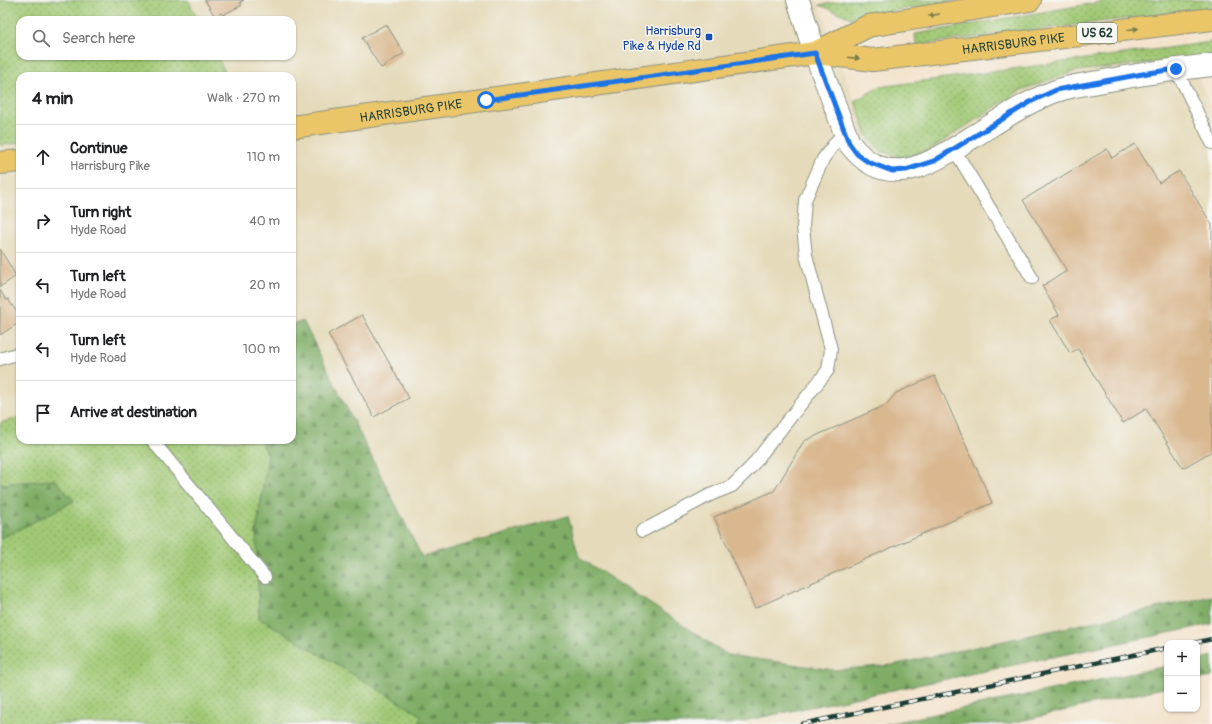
<!DOCTYPE html>
<meta charset="utf-8">
<style>
body{margin:0;font-family:Pangolin,sans-serif;background:#f2f2f2;color:#202124}
.controls{position:absolute;right:12px;bottom:12px;display:grid;overflow:hidden;border-radius:8px;box-shadow:0 1px 3px #0004}
.controls button{width:36px;height:36px;display:grid;place-items:center;padding:0;border:0;border-bottom:1px solid #e0e0e0;background:#fff;color:#202124;font:20px sans-serif}
.stop{position:absolute;width:12px;height:12px;margin:-9px;border:3px solid #1a73e8;border-radius:50%;background:#fff}
.stop.end{background:#1a73e8;border-color:#fff;box-shadow:0 1px 4px #0008}
.list{margin:0;padding:0;list-style:none}
h2{display:flex;justify-content:space-between;align-items:center;height:52px;margin:0;padding:0 16px;font-size:17px}
h2 small{font-size:13px;font-weight:400;color:#757577}
.list li{display:grid;grid-template-columns:26px 1fr auto;gap:12px;align-items:center;box-sizing:border-box;height:64px;padding:0 16px;border-top:1px solid #e0e0e0}
.list b{display:block;font-size:15px;white-space:nowrap}
.list p{margin:0;font-size:13px;white-space:nowrap;color:#757577}
.list em{font-size:13px;font-style:normal;color:#757577}
.icon{flex:none;width:22px;height:22px;fill:none;stroke:currentColor;stroke-width:2;stroke-linecap:round;stroke-linejoin:round}
.map{position:relative;flex:none;width:1212px;height:724px;overflow:hidden}
.search{position:absolute;background:#fff;box-shadow:0 1px 3px #0004;left:16px;top:16px;width:280px;height:44px;display:flex;align-items:center;gap:10px;box-sizing:border-box;padding:0 14px;border-radius:12px;color:#757577;font-size:15px}
.panel{position:absolute;background:#fff;box-shadow:0 1px 3px #0004;left:16px;top:72px;width:280px;height:372px;border-radius:12px}
.map>svg:first-child{display:block}
.built{fill:#e5daba}
.grass{fill:url(#grass-dots);stroke:#608354}
.forest{fill:url(#forest-firs);stroke:#50754d}
.building{fill:#d9b78f}
.lines{fill:none;stroke-linecap:round;stroke-linejoin:round}
.service-casing{stroke:#899080;stroke-width:14}
.minor-casing{stroke:#899080;stroke-width:24}
.primary-casing{stroke:#899080;stroke-width:24}
.service{stroke:#fff;stroke-width:12}
.minor{stroke:#fff;stroke-width:22}
.primary{stroke:#ebc669;stroke-width:22}
.rail-casing{stroke:#1f3d34;stroke-width:4.5}
.rail{stroke:#f6f6f2;stroke-width:3;stroke-dasharray:9;stroke-linecap:butt}
.oneway{fill:#7b7b4c}
.route{stroke:#1a73e8;stroke-width:5}
.transit-dot{fill:#1a4fb4;stroke:#f6f6f2;stroke-width:1.5}
.labels{text-anchor:middle;stroke-width:3;stroke-linejoin:round;paint-order:stroke}
.shield{fill:#f6f6f2;stroke:#60746d;stroke-width:1}
.shield-label{font-size:12px;font-weight:bold;fill:#1f3d34}
.transit-label{font-size:13px;fill:#164399;stroke:#f6f6f2;text-anchor:end}
.street-label{font-size:13px;fill:#1f3d34;stroke:#f6f6f2}
</style>
<div class="map">
<svg width="1212" height="724" viewBox="0 0 1212 724">
<defs>
<pattern id="grass-dots" width="8" height="8" patternUnits="userSpaceOnUse"><rect width="8" height="8" fill="#a1c975"/><path d="M2 2h.1M6 6h.1" fill="none" stroke="#83a461" stroke-width="1.8" stroke-linecap="round"/></pattern>
<pattern id="forest-firs" width="22" height="20" patternUnits="userSpaceOnUse"><rect width="22" height="20" fill="#80ad66"/><path d="M5 1l3.5 6h-7zM16 11l3.5 6h-7z" fill="#688e55"/></pattern>
</defs>
<rect width="100%" height="100%" fill="#f6f6f2"/>
<filter id="ink" filterUnits="userSpaceOnUse"><feTurbulence type="fractalNoise" baseFrequency=".025" numOctaves="2"/><feDisplacementMap in="SourceGraphic" scale="8" xChannelSelector="R" yChannelSelector="G"/><feConvolveMatrix kernelMatrix="1 2 1 2 8 2 1 2 1" color-interpolation-filters="sRGB"/></filter>
<filter id="wash" filterUnits="userSpaceOnUse"><feTurbulence type="fractalNoise" baseFrequency=".012" numOctaves="4" result="noise"/><feDisplacementMap in="SourceGraphic" scale="16" xChannelSelector="R" yChannelSelector="G"/><feGaussianBlur stdDeviation="0.9" result="paint"/><feColorMatrix in="noise" values="0 0 0 0 0 0 0 0 0 0 0 0 0 0 0 0 0 1.4 0 .05"/><feComposite in="paint" operator="in"/></filter>
<g filter="url(#wash)">
<rect width="100%" height="100%" fill="#f3e3cc"/>
<path class="built" d="M188 0H817L867 136 929 150 1021 90 1076 71 1191 59 1212 112V596L892 665 834 670 728 655 579 557 568 516 422 557 303 321 292 325V76H227L217 56H292V20H198Z
M20 143V417L0 423V145Z"/>
<path class="grass" d="M0 0H188L198 20H20V56H217L227 76H20V143L0 145Z
M849 0H961L851 18 820 5Z
M1112 0H1212V8L916 45 915 34Z
M1212 42V56L1076 71 1021 90 929 150 902 158 881 151 867 136 855 101 879 87Z
M20 417V440H260L268 455 256 533 421 715 419 724H0V539L74 501 55 480 0 484V423Z"/>
<path class="forest" d="M303 321 422 557 568 516 579 557 728 655 834 670 892 665 1212 596V624L729 724H419L421 715 259 618 256 533 268 455 260 440H292V325Z
M55 480 74 501 0 539V484Z
M1212 656V677L1197 680V660Z
M1167 666V687L1007 724H886Z"/>
<g id="blocks">
<path class="building" d="M205 0H244L240 2 242 5 223 15 221 13 215 17Z
M386 24 404 53 381 68 362 38Z
M1135 144 1159 183 1179 171 1212 225V451L1183 468 1146 409 1123 423 1078 349 1070 353 1050 320 1059 315 1042 286 1067 271 1023 200 1107 149 1112 158Z
M0 249 16 276 0 287Z
M0 290 6 300 8 299 20 317V322L0 335Z
M362 315 409 398 374 417 328 334Z
M935 376 992 503 755 608 714 517 774 491 804 441 886 405 896 393Z"/>
</g>
</g>
<g filter="url(#ink)">
<use href="#blocks" fill-opacity="0" stroke="#899080" stroke-width="1"/>
<g class="lines">
<defs>
<path id="service" d="M1176 69 1212 143
M954 149 1032 278
M0 359 20 353
M152 440 265 577
M642 531 710 495 732 486 751 467 828 370 831 349 806 255 803 227 805 200 823 159 844 131"/>
<path id="minor" d="M798 0 815 53 849 143C887 193 930 164 971 138 999 121 1026 102 1056 91 1071 85 1088 84 1104 81 1140 74 1176 69 1212 65"/>
<g id="primary">
<path d="M815 53 868 26 1030 0"/>
<path id="s1" d="M292 127 815 53 873 60 1212 19"/>
<path d="M0 163 20 161"/>
</g>
</defs>
<use href="#service" class="service-casing"/>
<use href="#minor" class="minor-casing"/>
<use href="#primary" class="primary-casing"/>
<use href="#service" class="service"/>
<use href="#minor" class="minor"/>
<use href="#primary" class="primary"/>
<defs>
<path id="rail" d="M1193 643 1212 639
M802 724 1167 648"/>
</defs>
<use href="#rail" class="rail-casing"/>
<use href="#rail" class="rail"/>
</g>
<defs><path id="oneway-solid" d="M-6-.8H1V-3.2L6.5 0L1 3.2V.8H-6Z"/></defs>
<g class="oneway">
<use href="#oneway-solid" transform="translate(934 15) rotate(171)"/>
<use href="#oneway-solid" transform="translate(1133 29) rotate(-7)"/>
<use href="#oneway-solid" transform="translate(854 58) rotate(7)"/>
</g>
</g>
<g class="lines" filter="url(#ink)">
<path class="route" d="M486 100 815 53 849 143 857 154 868 162 892 171 906 170 934 161 1032 101 1056 90 1148 73 1176 69"/>
</g>
<rect class="transit-dot" x="705" y="33" width="8" height="8" rx="2"/>
<g class="labels">
<rect class="shield" x="1077" y="23" width="40" height="20" rx="3"/>
<g class="shield-label">
<text x="1097" y="37">US 62</text>
</g>
<g class="transit-label">
<text x="701" y="35">Harrisburg<tspan x="701" dy="15">Pike &amp; Hyde Rd</tspan></text>
</g>
<g class="street-label">
<text dy="5" stroke="none"><textPath href="#s1" startOffset="728">HARRISBURG PIKE</textPath></text>
<text dy="5" stroke="none"><textPath href="#s1" startOffset="120">HARRISBURG PIKE</textPath></text>
</g>
</g>
</svg>
<div class="controls">
<button>+</button>
<button>−</button>
</div>
<div class="stop" style="left:486px;top:100px"></div>
<div class="stop end" style="left:1176px;top:69px"></div>
<div class="search"><svg class="icon" aria-label="search" viewBox="0 0 24 24"><circle cx="10" cy="10" r="6"/><path d="M15 15l6 6"/></svg>Search here</div>
<section class="panel">
<h2>4 min<small>Walk · 270 m</small></h2>
<ul class="list">
<li><svg class="icon" aria-label="ahead" viewBox="0 0 24 24"><path d="M12 20V5M6 11l6-6 6 6"/></svg><div><b>Continue</b><p>Harrisburg Pike</p></div><em>110 m</em></li>
<li><svg class="icon" aria-label="right" viewBox="0 0 24 24"><path d="M7 20v-9h11M14 6l5 5-5 5"/></svg><div><b>Turn right</b><p>Hyde Road</p></div><em>40 m</em></li>
<li><svg class="icon" aria-label="left" viewBox="0 0 24 24"><path d="M17 20v-9H6M10 6l-5 5 5 5"/></svg><div><b>Turn left</b><p>Hyde Road</p></div><em>20 m</em></li>
<li><svg class="icon" aria-label="left" viewBox="0 0 24 24"><path d="M17 20v-9H6M10 6l-5 5 5 5"/></svg><div><b>Turn left</b><p>Hyde Road</p></div><em>100 m</em></li>
<li><svg class="icon" aria-label="arrive" viewBox="0 0 24 24"><path d="M6 21V4h12l-3 4 3 4H6"/></svg><div><b>Arrive at destination</b></div></li>
</ul>
</section>
</div>
